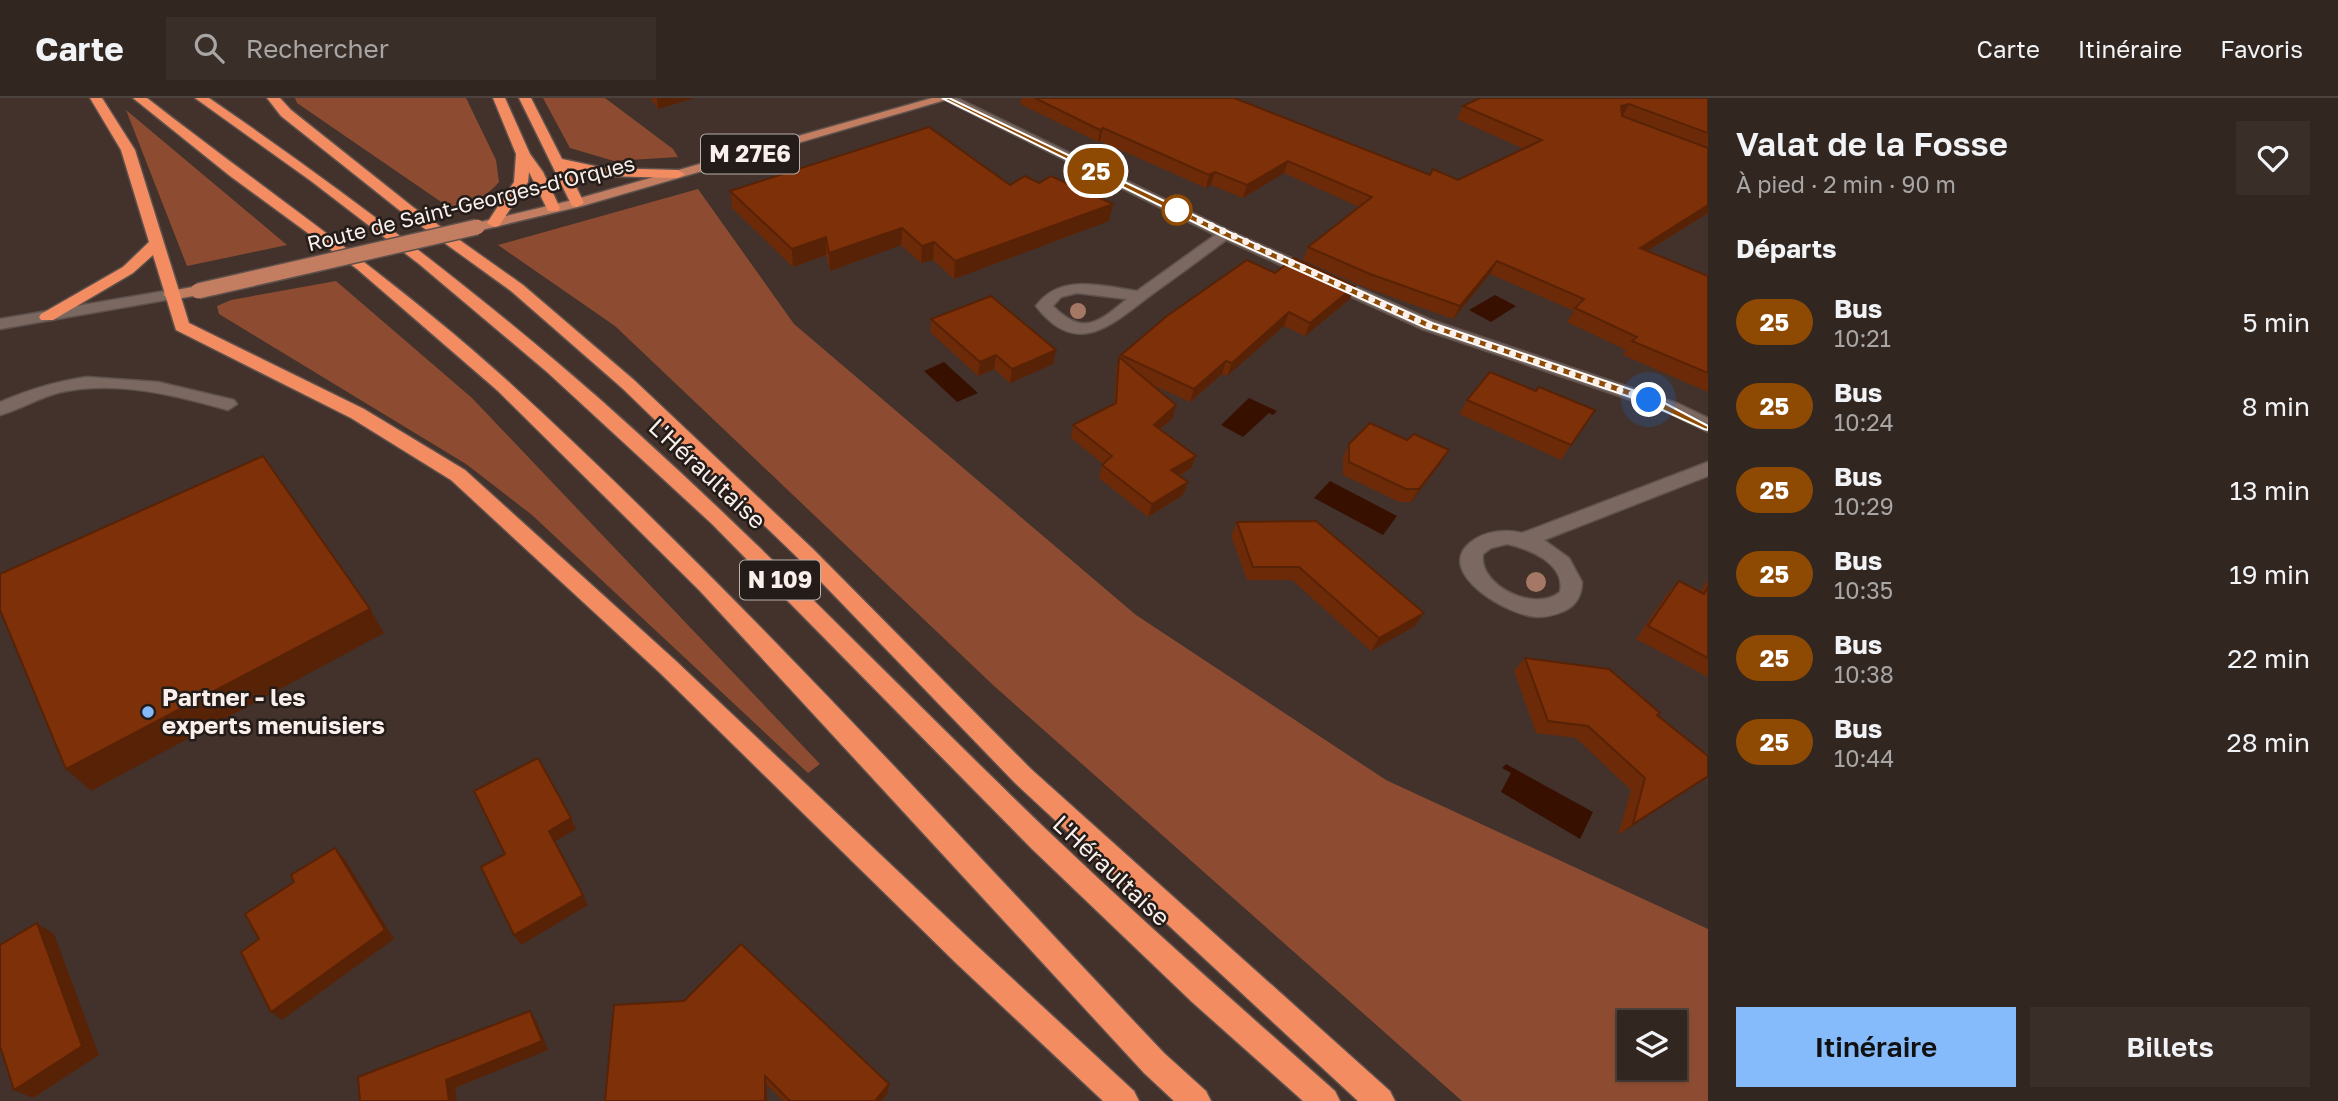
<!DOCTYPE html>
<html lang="fr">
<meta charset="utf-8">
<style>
body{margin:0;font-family:"Golos Text",sans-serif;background:#3a2e29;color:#f1f3f6;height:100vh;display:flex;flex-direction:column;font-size:26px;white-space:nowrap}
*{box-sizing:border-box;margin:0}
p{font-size:23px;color:#a8a5a5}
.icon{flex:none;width:38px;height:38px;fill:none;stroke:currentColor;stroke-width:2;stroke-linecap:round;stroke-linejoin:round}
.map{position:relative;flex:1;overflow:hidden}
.side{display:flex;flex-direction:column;background:#322620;width:630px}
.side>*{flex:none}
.badge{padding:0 14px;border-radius:23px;font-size:24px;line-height:46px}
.controls{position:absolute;left:1617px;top:912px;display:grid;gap:14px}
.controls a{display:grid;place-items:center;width:70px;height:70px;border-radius:0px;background:#322620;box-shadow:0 2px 5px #0004,0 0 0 2px #4d433e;font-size:35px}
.you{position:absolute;width:35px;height:35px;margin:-18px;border:5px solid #fff;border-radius:50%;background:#1a73e8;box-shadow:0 0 0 10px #1a73e833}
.map>.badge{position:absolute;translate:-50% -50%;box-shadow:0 0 0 4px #fff}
h2{padding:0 28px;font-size:26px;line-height:63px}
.round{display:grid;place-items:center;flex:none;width:74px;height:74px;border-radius:0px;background:#3a2e29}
.headline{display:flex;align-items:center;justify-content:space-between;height:119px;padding:0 28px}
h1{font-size:33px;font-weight:600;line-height:52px}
.action{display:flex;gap:14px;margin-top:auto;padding:14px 28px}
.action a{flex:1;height:80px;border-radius:0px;background:#85bbfb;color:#111;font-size:28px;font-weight:600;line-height:80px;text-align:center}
.action a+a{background:#3a2e29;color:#f1f3f6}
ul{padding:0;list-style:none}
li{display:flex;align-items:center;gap:21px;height:84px;padding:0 28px}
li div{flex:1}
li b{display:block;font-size:26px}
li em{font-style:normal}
li .badge{min-width:77px;font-weight:700;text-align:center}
header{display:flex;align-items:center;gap:42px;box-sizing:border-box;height:98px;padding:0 35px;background:#322620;border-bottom:2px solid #4d433e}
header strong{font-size:33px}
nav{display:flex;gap:38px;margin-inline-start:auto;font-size:24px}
.search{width:490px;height:63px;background:#3a2e29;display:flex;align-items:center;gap:18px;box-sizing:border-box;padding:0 24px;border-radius:0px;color:#a8a5a5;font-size:26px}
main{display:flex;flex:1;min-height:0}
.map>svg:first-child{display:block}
</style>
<header>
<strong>Carte</strong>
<div class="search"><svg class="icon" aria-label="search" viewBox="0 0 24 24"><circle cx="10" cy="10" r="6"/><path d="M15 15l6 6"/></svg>Rechercher</div>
<nav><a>Carte</a><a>Itinéraire</a><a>Favoris</a></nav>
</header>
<main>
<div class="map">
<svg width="1708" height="1003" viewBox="0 0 1708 1003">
<rect width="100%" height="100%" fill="#42322b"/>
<g fill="#8d4c31" fill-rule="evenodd">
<path d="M295,0H466L496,62L499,84C484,101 469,108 447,108L297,5Z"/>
<path d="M543,0H605L673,51L678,59L614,63L570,50Z"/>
<path d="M126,12L287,147L187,168Z"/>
<path d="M698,91L794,226L1136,517L1386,682L1708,831V1003H1462L993,587L615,228L498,147ZM1629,924H1675V970H1629Z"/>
<path d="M336,183L472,300L820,666L808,675L532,417L466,366L219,216L217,208L231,202Z"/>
</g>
<g fill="#381000">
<path d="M1495,197L1516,208L1491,224L1469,212Z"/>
<path d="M944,264L978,295L957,304L924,273Z"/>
<path d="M1249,300L1277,313L1273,317L1269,315L1243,339L1221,327Z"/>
<path d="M1330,383L1397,418L1383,437L1314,400Z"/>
<path d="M1506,666L1593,714L1580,741L1501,694L1511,675L1502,670Z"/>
</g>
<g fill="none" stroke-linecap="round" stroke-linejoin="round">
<defs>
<g id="minor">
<path d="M941,0H957L1230,133L1434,223L1679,306L1708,320V334L1667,314L1422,231L1226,142C1201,161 1176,179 1151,197C1111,227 1077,261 1036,208C1060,175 1101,188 1137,193L1215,137ZM1077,195L1127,201C1098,225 1083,238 1053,208L1061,199Z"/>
<path d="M171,192L177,194L179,197L177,200L0,231V221Z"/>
<path d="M87,279L158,284L234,302L237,306L228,312C174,297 117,282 61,294C40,299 21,311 0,317V304C29,292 56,283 87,279Z"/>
<path d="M1708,364V378L1544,442L1569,460L1582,484C1582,497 1576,508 1564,513C1555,517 1547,519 1538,519C1510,519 1432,474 1471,444C1485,433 1505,431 1522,435ZM1507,446C1530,451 1566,466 1560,494C1536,515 1478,488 1483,456L1491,450Z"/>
</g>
<g id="major">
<path d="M932,0H952L582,108L477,133L470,129L472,126L573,102Z"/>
<path d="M198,188L206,193L204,196L171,202L163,197L165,194Z"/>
</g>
<g id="highway">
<path d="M90,0H102L135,52L189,225L364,311L465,372L676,563L977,848L1134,993L1139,1003H1103L957,866L660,575L451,382L351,320L176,232L153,157L133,175L53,222H41L39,219L41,216L123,169L149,144L121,52Z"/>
<path d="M133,0H147C269,95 397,182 511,286C741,497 950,729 1164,955L1206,993L1211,1003H1174L1144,975L699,492L498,293L357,171L230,78Z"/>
<path d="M195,0H209C330,83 446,170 558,265C731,412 886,578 1049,734C1142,823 1239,908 1335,993L1340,1003H1303L1192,904L1032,751L712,426L547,274L419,166L311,83Z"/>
<path d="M267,0H280L291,12L413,109L523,187L634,282L813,451L1031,671L1390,993L1395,1003H1358L1015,685L799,461L622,290L511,193L403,115L281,18Z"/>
<path d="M493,0H505L530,56L543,74L560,110L558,113H548L529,74L528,84L499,128L494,129L487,125L514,84L516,56Z"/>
<path d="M519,0H531L562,61L604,70L678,72L685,76L678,80L604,78L567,70L584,105L577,109L572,108Z"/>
</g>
</defs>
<use href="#minor" stroke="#5f514c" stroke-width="3"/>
<use href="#major" stroke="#5f514c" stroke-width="3"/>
<use href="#highway" stroke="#5f514c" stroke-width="3"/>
<use href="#minor" fill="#7a6861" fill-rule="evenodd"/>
<use href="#major" fill="#c37e61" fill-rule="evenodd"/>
<use href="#highway" fill="#f38c61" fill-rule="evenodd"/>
<defs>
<path id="major-bridge" d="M198,193L477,129"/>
</defs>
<use href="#major-bridge" stroke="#5f514c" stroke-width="18" stroke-linecap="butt"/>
<use href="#major-bridge" stroke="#c37e61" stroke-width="15"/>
</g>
<g fill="#a57866">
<circle cx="1078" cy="213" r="8"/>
<circle cx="1536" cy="484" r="10"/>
</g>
<g fill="#6c2a08">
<path d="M650,0H694L658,11Z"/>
<path d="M1021,0H1234L1430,77L1458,82L1524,51L1457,21L1463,8L1708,0V115L1647,153L1708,178V294L1623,257L1626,252L1567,224L1574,213L1490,176L1453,221L1364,189L1303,162L1308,149L1359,109L1284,75L1243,100L1211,87L1206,90L1100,43L1098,44L1020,6Z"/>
<path d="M1010,87L1109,123L954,181L933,162L921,165L901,147L830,173L826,157L793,169L732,110L730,93Z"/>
<path d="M1275,175L1355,188L1350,201L1305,238L1284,228L1227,278L1222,276L1190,304L1151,286L1176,307L1173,320L1160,331L1196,358L1191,370L1179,378L1188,384L1183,397L1148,419L1099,380L1102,367L1103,366L1071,340L1073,327L1114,306L1116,271L1119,259L1120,260L1121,257Z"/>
<path d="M931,221L1056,252L1053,266L1010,285L994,271L978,278L930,234Z"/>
<path d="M1467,302L1571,347L1561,362L1459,316Z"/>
<path d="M1407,342L1449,352L1441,365L1411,404H1399L1343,377V360L1349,346Z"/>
<path d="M1237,424L1415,528L1371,553L1292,482H1247L1231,438Z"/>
<path d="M1708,482V579L1636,541L1667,496L1679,483L1700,494Z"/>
<path d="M1525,560L1657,617L1708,658V679L1618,737L1631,692L1576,640L1536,635L1514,573Z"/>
<path d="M614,907L888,995L881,1003H783L767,987V1003H605Z"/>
</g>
<g fill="#582206">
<path d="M657,0H694L658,11Z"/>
<path d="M1629,6L1622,19L1621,8Z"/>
<path d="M1103,30L1100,43L1098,44L1100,32Z"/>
<path d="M1288,63L1284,75L1243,100L1247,87Z"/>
<path d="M1215,74L1211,87L1206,90L1209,77Z"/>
<path d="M1113,106L1109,123L954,181L955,163Z"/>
<path d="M1708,107V115L1631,163L1640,150Z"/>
<path d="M902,130L901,147L830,173L829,155Z"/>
<path d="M826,139V157L793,169L792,151Z"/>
<path d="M934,144L933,162L921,165L922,148Z"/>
<path d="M1497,163L1490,176L1453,221L1460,208Z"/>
<path d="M1355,188L1350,201L1305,238L1310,225Z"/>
<path d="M1289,214L1284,228L1227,278L1232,265Z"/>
<path d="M1056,252L1053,266L1010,285L1012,271Z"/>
<path d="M996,257L994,271L978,278L980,264Z"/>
<path d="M1226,263L1222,276L1190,304L1194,291Z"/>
<path d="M1176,307L1173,320L1150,339L1154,327Z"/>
<path d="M1449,352L1441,365L1411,404L1419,391Z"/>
<path d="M1196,358L1191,370L1167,384L1171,372Z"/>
<path d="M1188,384L1183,397L1148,419L1152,406Z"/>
<path d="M370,511L384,535L91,693L66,671Z"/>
<path d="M1424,515L1415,528L1371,553L1379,540Z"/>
<path d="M1708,678V679L1618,737L1633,726Z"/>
<path d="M571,720L576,731L554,744L549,733Z"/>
<path d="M335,750L344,760L394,841L282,922L271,914Z"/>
<path d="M583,797L588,807L521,847L514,837Z"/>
<path d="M37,825L54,836L99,957L33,1000L14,992Z"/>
<path d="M530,913L536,922L548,952L455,990L457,1003H449L446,982Z"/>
<path d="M765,978L767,987V1003H765Z"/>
<path d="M889,986L888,995L881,1003H875Z"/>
</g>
<g fill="#7e3109" stroke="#582206" stroke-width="2">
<path d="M1035,0H1234L1430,77L1433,71L1458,82L1542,42L1463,8L1480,0H1708V35L1629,6L1621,8L1622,18L1708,50V107L1640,150L1708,178V275L1632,243L1637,239L1575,210L1584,201L1497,163L1460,208L1370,176L1308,149L1372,99L1288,63L1247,87L1215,74L1209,77L1103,30L1100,32Z"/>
<path d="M929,29L1010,87L1025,78L1039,85L1051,78L1113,106L955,163L934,144L922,148L902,130L829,155L826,139L792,151L730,93Z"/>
<path d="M1294,160L1355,188L1310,225L1289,214L1232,265L1226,263L1194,291L1121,257L1167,218L1247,162L1275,175Z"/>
<path d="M991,198L1056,252L1012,271L996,257L980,264L931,221Z"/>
<path d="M1119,259L1176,307L1154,327L1196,358L1171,372L1188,384L1152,406L1102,367L1112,358L1073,327L1116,305Z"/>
<path d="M1490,274L1536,293L1539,289L1595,312L1571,347L1467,302Z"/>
<path d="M1370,325L1407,342L1414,336L1449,352L1419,391H1406L1349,364V346Z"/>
<path d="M263,358L370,511L66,671L0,512V476Z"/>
<path d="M1316,423L1424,515L1379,540L1299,469H1253L1237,424Z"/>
<path d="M1679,483L1704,496L1708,489V560L1648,528Z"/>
<path d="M1525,560L1609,571L1660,615L1657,617L1708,658V678L1633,726L1645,680L1588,628L1548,623Z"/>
<path d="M538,660L571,720L549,733L583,797L514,837L481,769L505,756L474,693Z"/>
<path d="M335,750L385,832L271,914L241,854L259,841L245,816L294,784L291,777Z"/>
<path d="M37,825L82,948L14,992L0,948V847Z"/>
<path d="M741,846L889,986L875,1003H790L765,978V1003H605L614,907L684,903Z"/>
<path d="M530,913L542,943L446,982L449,1003H360L358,979Z"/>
</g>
<path fill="#8e4a02" stroke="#fff" stroke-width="2" d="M942,0H949L1229,134L1432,225L1653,299L1708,328V332L1704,331L1645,304L1424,229L1222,138Z"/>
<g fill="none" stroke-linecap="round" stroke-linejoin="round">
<path stroke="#faefeb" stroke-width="7" stroke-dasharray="0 12.6" d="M1177,112L1428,227L1649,302"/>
</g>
<circle fill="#fff" stroke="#8e4a02" stroke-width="3.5" cx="1177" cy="112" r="14"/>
<circle fill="#85bbfb" stroke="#231c19" stroke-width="2.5" cx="148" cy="614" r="7"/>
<g text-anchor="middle" stroke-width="5" stroke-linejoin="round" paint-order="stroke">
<g font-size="21" fill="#faefeb" stroke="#231c19">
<text transform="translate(471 106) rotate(-14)" y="7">Route de Saint-Georges-d'Orques</text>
</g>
<g fill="#231c19" stroke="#bab0ac" stroke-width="2">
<rect x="701" y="36.5" width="98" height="39" rx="5"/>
<rect x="740" y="462.5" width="80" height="39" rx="5"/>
</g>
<g font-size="23" font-weight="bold" fill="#faefeb">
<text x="750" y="64">M 27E6</text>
<text x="780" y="490">N 109</text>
</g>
<g font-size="24" fill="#faefeb" stroke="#231c19">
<text transform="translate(707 376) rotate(43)" y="8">L'Héraultaise</text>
<text transform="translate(1111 773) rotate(43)" y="8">L'Héraultaise</text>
</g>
<g font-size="24" font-weight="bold" fill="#faefeb" stroke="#231c19" text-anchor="start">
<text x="162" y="608">Partner - les<tspan x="162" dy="28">experts menuisiers</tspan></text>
</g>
</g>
</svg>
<div class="controls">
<a><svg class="icon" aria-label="layers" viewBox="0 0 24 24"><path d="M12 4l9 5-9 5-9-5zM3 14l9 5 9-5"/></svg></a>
</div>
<div class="you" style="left:1649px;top:302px"></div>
<b class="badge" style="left:1096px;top:73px;background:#8e4a02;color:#fff">25</b>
</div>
<section class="side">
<div class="headline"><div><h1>Valat de la Fosse</h1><p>À pied · 2 min · 90 m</p></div><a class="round"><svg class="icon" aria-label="heart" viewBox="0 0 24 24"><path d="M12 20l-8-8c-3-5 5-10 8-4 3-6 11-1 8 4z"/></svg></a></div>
<h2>Départs</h2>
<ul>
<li><span class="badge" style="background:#8e4a02;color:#fff">25</span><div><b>Bus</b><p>10:21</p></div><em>5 min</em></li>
<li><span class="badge" style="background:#8e4a02;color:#fff">25</span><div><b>Bus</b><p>10:24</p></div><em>8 min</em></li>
<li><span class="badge" style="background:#8e4a02;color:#fff">25</span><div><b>Bus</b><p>10:29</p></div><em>13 min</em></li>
<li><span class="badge" style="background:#8e4a02;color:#fff">25</span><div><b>Bus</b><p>10:35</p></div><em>19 min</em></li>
<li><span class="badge" style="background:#8e4a02;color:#fff">25</span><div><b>Bus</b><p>10:38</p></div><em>22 min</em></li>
<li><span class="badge" style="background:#8e4a02;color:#fff">25</span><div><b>Bus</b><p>10:44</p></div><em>28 min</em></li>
</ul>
<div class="action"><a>Itinéraire</a><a>Billets</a></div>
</section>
</main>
